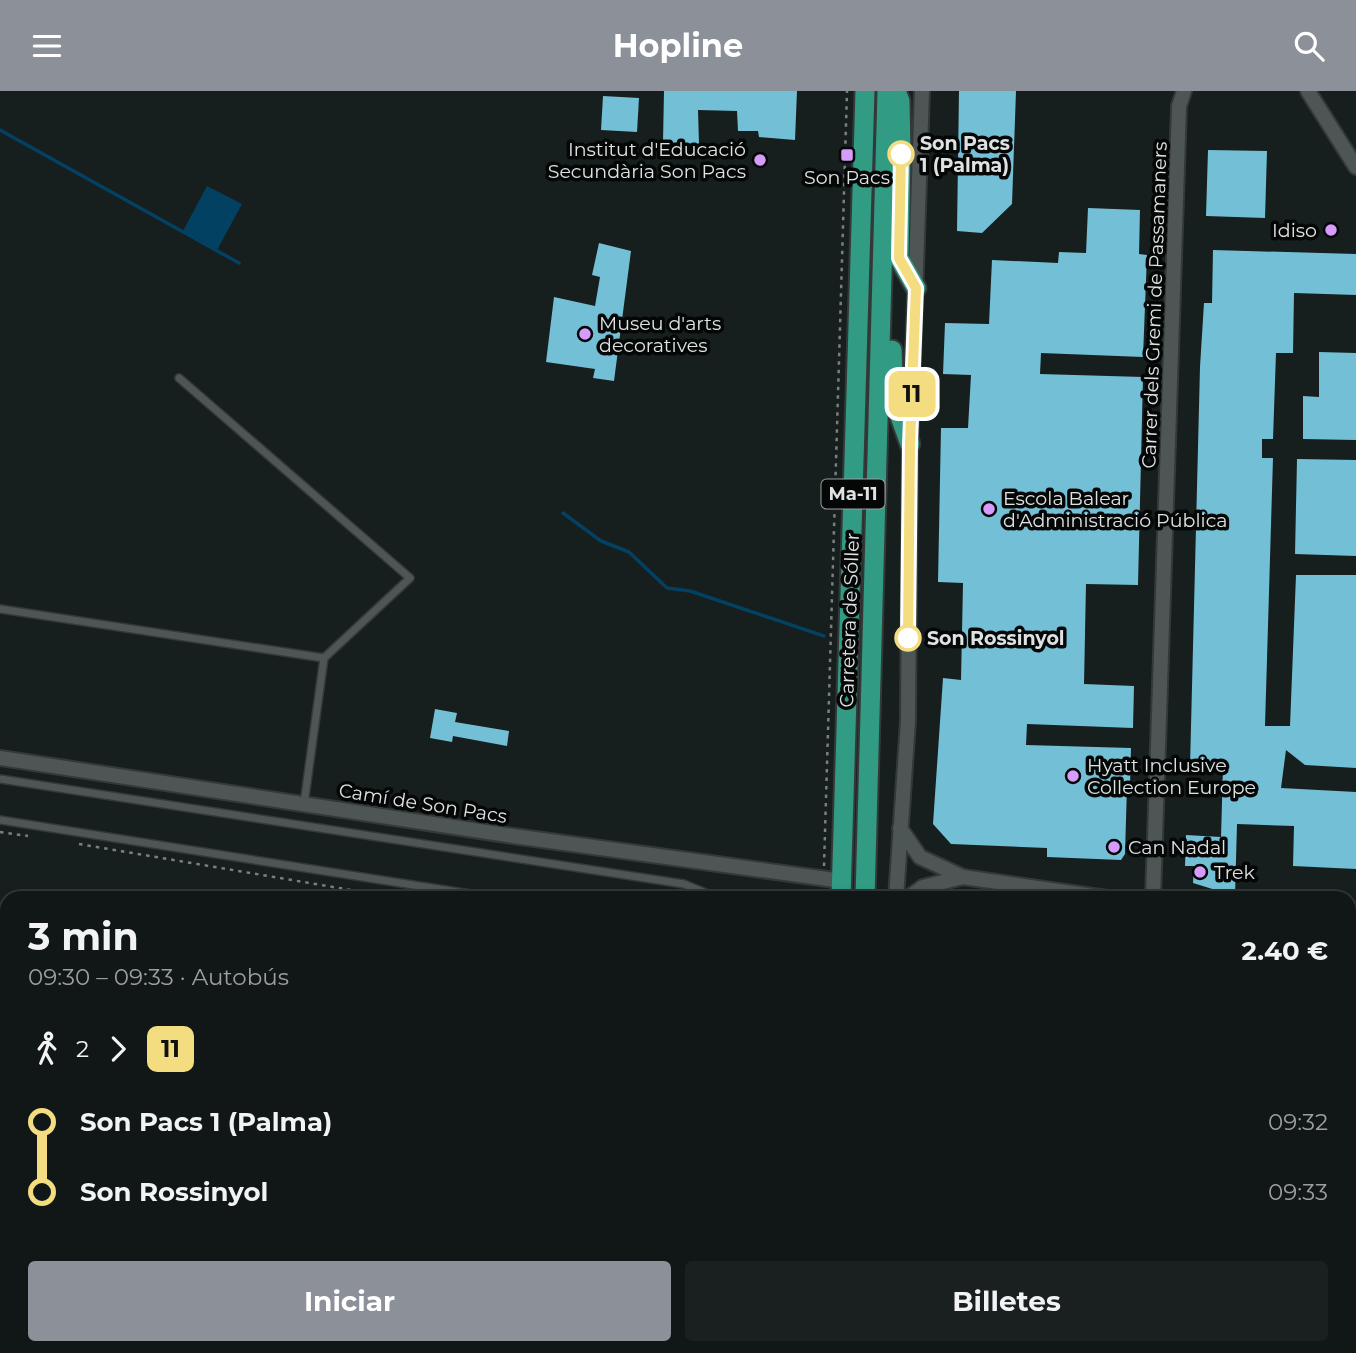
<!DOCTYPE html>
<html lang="es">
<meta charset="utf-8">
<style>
body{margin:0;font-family:Montserrat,sans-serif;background:#1a1f1f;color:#f1f3f6;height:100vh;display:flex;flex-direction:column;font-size:26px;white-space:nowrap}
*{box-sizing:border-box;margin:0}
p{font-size:23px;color:#9c9fa1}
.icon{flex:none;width:38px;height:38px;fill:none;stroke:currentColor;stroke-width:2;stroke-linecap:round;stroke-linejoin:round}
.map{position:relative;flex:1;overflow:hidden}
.details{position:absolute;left:0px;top:800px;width:1356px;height:464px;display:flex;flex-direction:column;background:#111616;border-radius:21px 21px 0 0;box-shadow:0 4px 10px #0003,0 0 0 2px #303535}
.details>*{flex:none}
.badge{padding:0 14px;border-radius:10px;font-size:24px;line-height:46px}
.map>.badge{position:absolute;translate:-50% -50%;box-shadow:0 0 0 4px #fff}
.legs{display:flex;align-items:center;gap:10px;height:77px;padding:0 28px;font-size:23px}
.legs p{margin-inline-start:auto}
.head{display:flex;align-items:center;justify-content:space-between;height:119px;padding:0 28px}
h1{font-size:38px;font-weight:700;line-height:52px}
.button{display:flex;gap:14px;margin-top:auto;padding:14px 28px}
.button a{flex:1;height:80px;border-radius:7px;background:#8c9099;color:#fff;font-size:28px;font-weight:700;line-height:80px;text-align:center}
.button a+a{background:#1a1f1f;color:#f1f3f6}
ul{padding:0 28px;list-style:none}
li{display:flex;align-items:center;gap:24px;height:70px;font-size:26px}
li i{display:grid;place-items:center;width:10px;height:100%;margin:0 9px;background:currentColor}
li i::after{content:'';width:18px;height:18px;margin:-9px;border:5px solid;border-radius:50%;background:#111616}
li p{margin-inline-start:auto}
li:first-child i{background:linear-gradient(#0000 50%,currentColor 0)}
li:last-child i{background:linear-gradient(currentColor 50%,#0000 0)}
header{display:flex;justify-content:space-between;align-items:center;height:91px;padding:0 28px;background:#8c9099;color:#fff;font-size:32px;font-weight:700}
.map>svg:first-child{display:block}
</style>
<header><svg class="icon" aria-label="menu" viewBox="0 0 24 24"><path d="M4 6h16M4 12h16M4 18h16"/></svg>Hopline<svg class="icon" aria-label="search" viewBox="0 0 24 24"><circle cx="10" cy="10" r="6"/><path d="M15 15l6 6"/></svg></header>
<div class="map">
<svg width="1356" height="1262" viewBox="0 0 1356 1262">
<rect width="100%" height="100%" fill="#171e1e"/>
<g fill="#2d4a32">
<path d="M1356,1167V1262H1251V1257L1349,1256V1168Z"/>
<path d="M900,1256H1245V1262H899Z"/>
<path d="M460,1257V1256L554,1257L553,1262H459Z"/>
</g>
<path fill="#034163" d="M207,95L242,113L217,159L183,140Z"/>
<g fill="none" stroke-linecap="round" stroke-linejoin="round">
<g stroke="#034163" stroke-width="3.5">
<path d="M0,39L239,172"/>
<path d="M563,422L601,450L629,461L667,497L690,500L824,545"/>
</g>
</g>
<g fill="#73bfd5">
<path d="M664,0H797L795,49L759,46L758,40H738L737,20L698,19L699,53L663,51Z"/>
<path d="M959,0H1016L1012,113L982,142L957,140Z"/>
<path d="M603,5L639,7L637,41L601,39Z"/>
<path d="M1208,59L1267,60L1265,127L1206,125Z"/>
<path d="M1088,117L1140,119L1139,163L1147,164L1143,266L1041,262L1040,283L1143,286L1138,494L1086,493L1084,593L1134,595L1133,637L1027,633L1026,654L1131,657L1130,695H1127L1125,763L1121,769L1047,766V757L951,753L933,733L943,587L961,589L963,492L938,491L941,337H968L971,284L943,283L945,232L989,233L992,169L1058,172L1059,161L1086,162Z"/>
<path d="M599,152L631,160L614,290L593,287L595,278L546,271L554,206L595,215L600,186L592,184Z"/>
<path d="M1213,159L1356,163V204L1294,202L1293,262H1276L1273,348H1262V367H1273L1265,635H1290L1296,484H1356V677L1305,674L1286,659L1281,697L1356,701V778L1293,775L1294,735L1237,733L1235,805L1193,792L1194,775H1185L1186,744L1221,746L1223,676H1190L1200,276L1204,212H1212Z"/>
<path d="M1319,261L1356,262V349L1303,348V305L1319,306Z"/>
<path d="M1297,368L1356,369V465L1295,463Z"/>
<path d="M435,618L457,622L455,631L509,640L507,655L453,645L452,651L430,647Z"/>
</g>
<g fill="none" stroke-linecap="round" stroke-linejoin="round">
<defs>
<g id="service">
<path d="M179,287L410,487L324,567L304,713"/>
<path d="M0,518L324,567"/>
<path d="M0,688L684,793L718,807"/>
<path d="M0,729L496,807"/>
<path d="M1349,1093H1356"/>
<path d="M781,1256V1262"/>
<path d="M637,1262L638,1256"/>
</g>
<g id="minor">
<path d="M1308,0L1356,76"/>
<path d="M0,667L513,745L842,790"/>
<path d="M900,737L920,766L963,786L923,796L908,807"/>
<path d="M963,786L1107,807"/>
<path d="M896,807L908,630L910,353L922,0"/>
<path d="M1153,807L1179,15L1184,0"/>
<path d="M1349,877L1356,880"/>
</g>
<g id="primary">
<path d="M896,0L900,10L901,63L899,167L916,197"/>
<path d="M892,259L894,309L910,353"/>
<path d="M841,807L865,0"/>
<path d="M865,807L887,0"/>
<path d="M829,1262V1256"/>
<path d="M852,1262V1256"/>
</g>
</defs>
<use href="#service" stroke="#343838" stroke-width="10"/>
<use href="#minor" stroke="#343838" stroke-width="18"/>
<use href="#primary" stroke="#343838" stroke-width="23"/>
<g stroke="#7a7f7f" stroke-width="2.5" stroke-dasharray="3.5 5" stroke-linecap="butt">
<path d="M0,741L28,745"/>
<path d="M79,753L398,807"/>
<path d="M824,775L847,0"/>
<path d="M808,1262V1256"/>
</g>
<use href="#service" stroke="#4e5555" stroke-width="7"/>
<use href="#minor" stroke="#4e5555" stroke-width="14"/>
<use href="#primary" stroke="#329b84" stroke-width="19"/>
</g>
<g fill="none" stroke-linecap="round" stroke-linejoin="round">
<defs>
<path id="line-1" d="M901,63L899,167L916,197L910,353L908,547"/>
</defs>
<use href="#line-1" stroke="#fff" stroke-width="16"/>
<use href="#line-1" stroke="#f3dd80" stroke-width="10"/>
</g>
<g fill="#fff" stroke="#f3dd80" stroke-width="3.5">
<circle cx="901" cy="63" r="12"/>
<circle cx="908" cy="547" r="12"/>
</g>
<g fill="#d59cfb" stroke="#050707" stroke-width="2.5">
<rect x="840" y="57" width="14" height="14" rx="3.5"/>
<circle cx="760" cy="69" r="7"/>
<circle cx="1331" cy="139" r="7"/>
<circle cx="585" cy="243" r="7"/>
<circle cx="989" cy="418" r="7"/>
<circle cx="1073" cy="685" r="7"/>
<circle cx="1114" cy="756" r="7"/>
<circle cx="1200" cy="781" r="7"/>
</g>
<g text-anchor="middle" stroke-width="7" stroke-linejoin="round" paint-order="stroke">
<rect fill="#050707" stroke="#9da0a0" stroke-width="2" x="821.5" y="388.5" width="63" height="29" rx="5"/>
<g font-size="18" font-weight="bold" fill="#dee2e2">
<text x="853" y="409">Ma-11</text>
</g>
<g font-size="19" font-weight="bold" fill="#dee2e2" stroke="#050707" text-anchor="start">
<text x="920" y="59">Son Pacs<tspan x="920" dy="22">1 (Palma)</tspan></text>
<text x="927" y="554">Son Rossinyol</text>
</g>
<g font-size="19" fill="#dee2e2" stroke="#050707" text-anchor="start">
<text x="746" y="65" text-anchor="end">Institut d'Educació<tspan x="746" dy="22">Secundària Son Pacs</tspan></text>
<text x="847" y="93" text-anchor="middle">Son Pacs</text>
<text x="1317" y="146" text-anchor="end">Idiso</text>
<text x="599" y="239">Museu d'arts<tspan x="599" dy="22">decoratives</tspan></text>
<text x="1003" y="414">Escola Balear<tspan x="1003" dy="22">d'Administració Pública</tspan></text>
<text x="1087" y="681">Hyatt Inclusive<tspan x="1087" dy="22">Collection Europe</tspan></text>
<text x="1128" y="763">Can Nadal</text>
<text x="1214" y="788">Trek</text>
</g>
<g font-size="19" fill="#dee2e2" stroke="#050707">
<text transform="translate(1154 214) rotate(-88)" y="7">Carrer dels Gremi de Passamaners</text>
<text transform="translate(849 529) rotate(-88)" y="7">Carretera de Sóller</text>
<text transform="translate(423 712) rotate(9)" y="7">Camí de Son Pacs</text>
</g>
</g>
</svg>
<b class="badge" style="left:912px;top:303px;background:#f3dd80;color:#111">11</b>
<section class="details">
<div class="head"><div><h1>3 min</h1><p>09:30 – 09:33 · Autobús</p></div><b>2.40 €</b></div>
<div class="legs"><svg class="icon" aria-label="walk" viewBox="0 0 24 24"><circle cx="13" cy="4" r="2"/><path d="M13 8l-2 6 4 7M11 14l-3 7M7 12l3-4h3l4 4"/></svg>2<svg class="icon" aria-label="forward" viewBox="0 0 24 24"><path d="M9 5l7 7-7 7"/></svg><b class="badge" style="background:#f3dd80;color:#111">11</b></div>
<ul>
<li><i style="color:#f3dd80"></i><b>Son Pacs 1 (Palma)</b><p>09:32</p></li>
<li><i style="color:#f3dd80"></i><b>Son Rossinyol</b><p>09:33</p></li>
</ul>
<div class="button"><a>Iniciar</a><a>Billetes</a></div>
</section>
</div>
